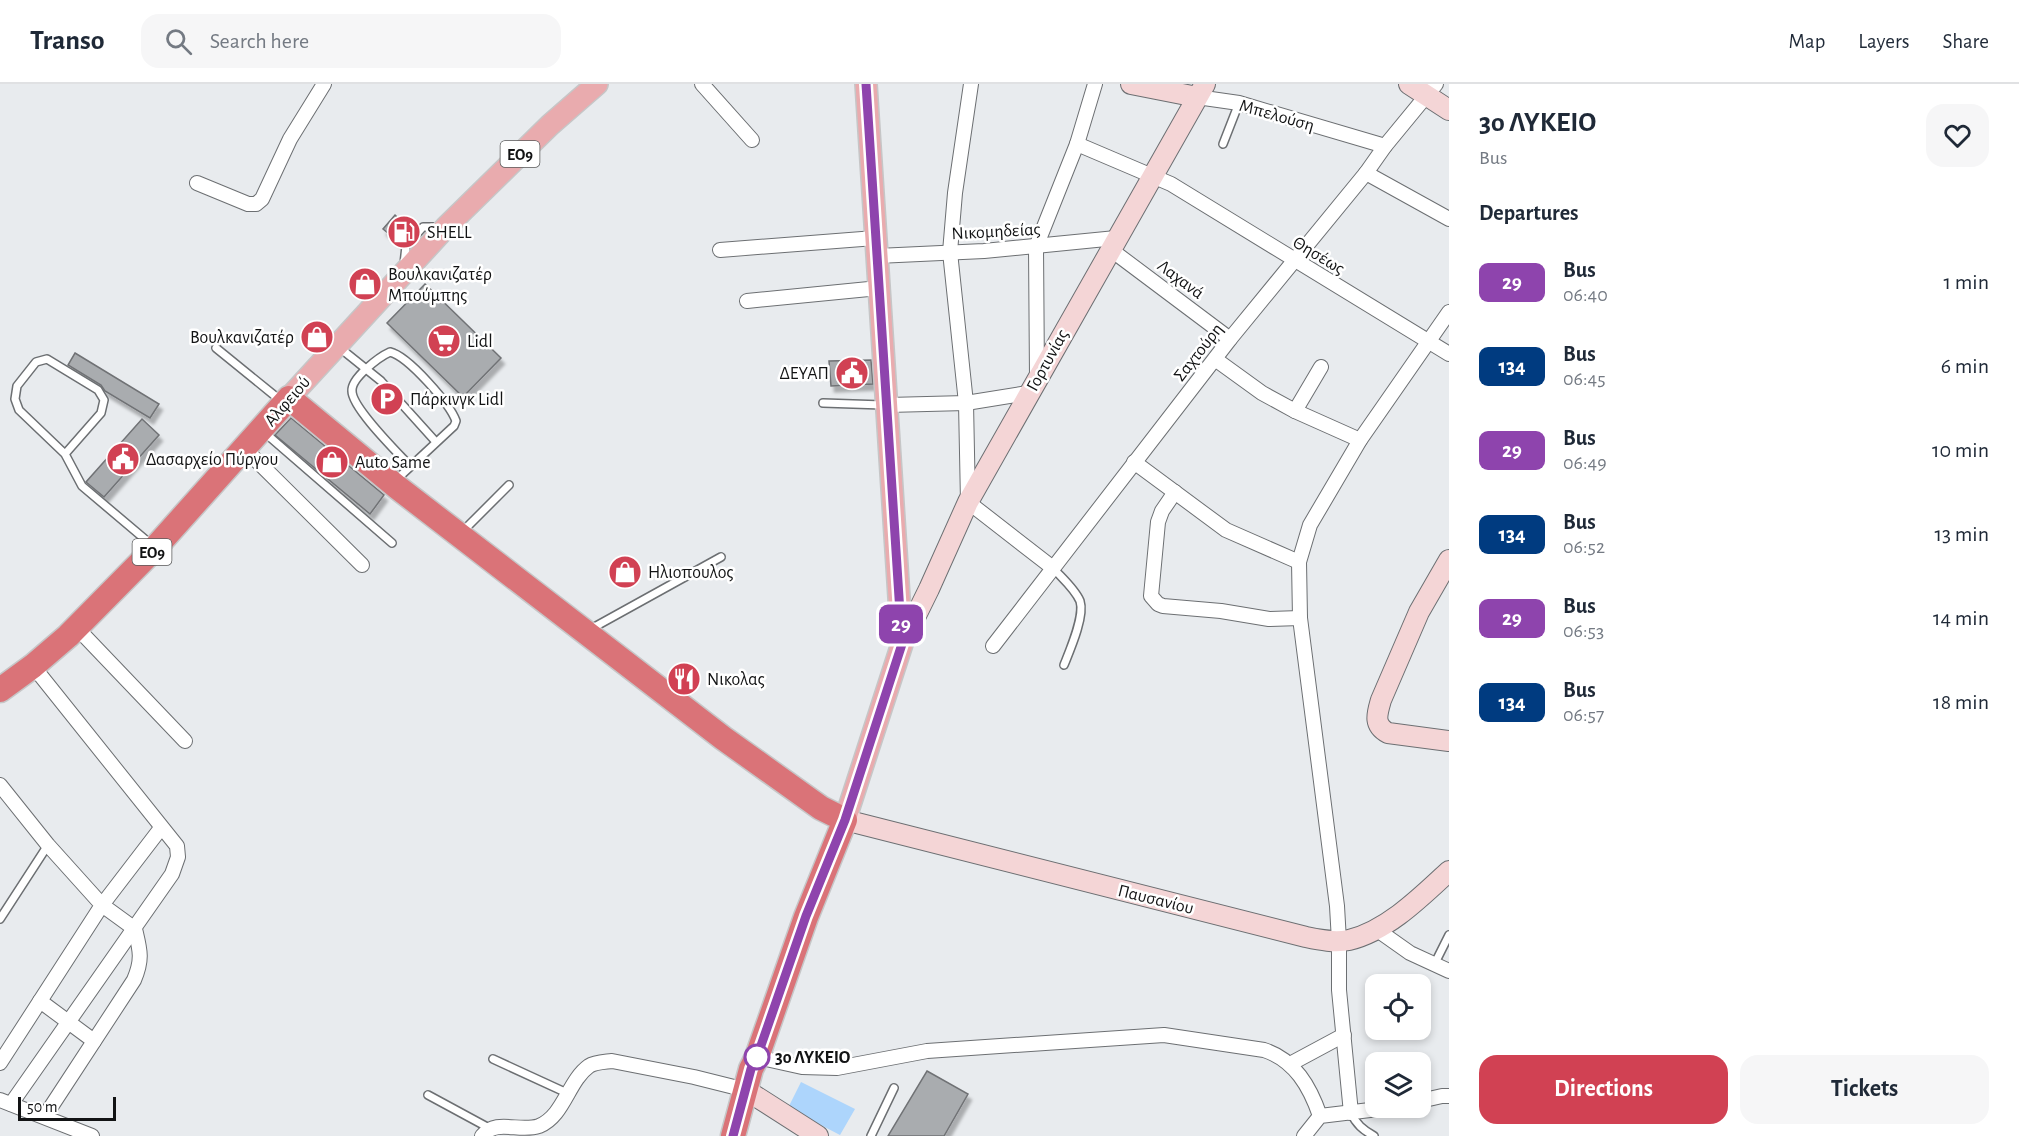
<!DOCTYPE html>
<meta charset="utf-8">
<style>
body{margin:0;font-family:"Alegreya Sans",sans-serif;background:#f6f6f7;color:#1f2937;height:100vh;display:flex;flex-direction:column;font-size:22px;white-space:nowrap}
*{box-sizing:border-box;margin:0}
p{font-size:20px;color:#747a83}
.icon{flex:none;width:33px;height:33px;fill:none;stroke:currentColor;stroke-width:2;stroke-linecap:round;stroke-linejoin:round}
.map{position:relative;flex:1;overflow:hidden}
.details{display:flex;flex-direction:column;background:#fff;width:570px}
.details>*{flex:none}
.badge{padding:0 12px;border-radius:9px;font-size:21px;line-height:39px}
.controls{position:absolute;left:1365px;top:890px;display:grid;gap:12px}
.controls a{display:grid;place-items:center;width:66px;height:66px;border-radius:12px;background:#fff;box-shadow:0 3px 9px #0003;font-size:30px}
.scale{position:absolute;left:18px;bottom:15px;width:98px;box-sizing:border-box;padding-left:6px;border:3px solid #121314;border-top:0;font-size:16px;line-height:21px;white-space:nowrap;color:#121314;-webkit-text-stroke:4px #fff;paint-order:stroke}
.map>.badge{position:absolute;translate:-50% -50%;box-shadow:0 0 0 3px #fff}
h2{padding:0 30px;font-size:22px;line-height:54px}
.round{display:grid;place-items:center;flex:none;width:63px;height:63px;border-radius:18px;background:#f6f6f7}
.head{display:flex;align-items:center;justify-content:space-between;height:102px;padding:0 30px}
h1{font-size:28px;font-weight:700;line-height:45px}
.primary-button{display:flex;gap:12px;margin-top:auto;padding:12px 30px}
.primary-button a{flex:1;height:69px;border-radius:18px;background:#d14153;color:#fff;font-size:24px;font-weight:700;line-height:69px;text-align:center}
.primary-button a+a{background:#f6f6f7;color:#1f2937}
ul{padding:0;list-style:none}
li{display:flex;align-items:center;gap:18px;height:84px;padding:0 30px}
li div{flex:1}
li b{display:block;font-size:22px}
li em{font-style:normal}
li .badge{min-width:66px;font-weight:700;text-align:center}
header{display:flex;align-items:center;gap:36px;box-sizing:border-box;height:84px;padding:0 30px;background:#fff;border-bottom:2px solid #e0e1e3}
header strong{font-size:28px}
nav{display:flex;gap:33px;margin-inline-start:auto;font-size:21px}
.search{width:420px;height:54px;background:#f6f6f7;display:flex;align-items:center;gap:15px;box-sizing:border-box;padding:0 21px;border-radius:18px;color:#747a83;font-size:22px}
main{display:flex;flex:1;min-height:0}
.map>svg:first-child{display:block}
</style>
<header>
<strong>Transo</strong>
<div class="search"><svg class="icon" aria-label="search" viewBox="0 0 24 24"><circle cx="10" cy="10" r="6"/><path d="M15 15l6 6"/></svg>Search here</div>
<nav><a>Map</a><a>Layers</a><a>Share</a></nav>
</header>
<main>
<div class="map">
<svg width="1449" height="1052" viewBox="0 0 1449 1052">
<defs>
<filter id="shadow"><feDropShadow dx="3.5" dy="6" stdDeviation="1.5" flood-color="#0004"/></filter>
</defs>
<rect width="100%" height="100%" fill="#e8ebee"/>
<path fill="#add5fc" d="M801,998L855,1025L840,1051L788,1024Z"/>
<g fill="#a9acaf" stroke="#707275" stroke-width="1.5" filter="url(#shadow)">
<path d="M395,131L412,147L401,160L383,145Z"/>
<path d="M425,200L501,274L463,313L387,239Z"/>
<path d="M75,269L159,320L150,334L105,307L101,301L68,281Z"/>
<path d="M871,276L873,300L831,302L829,277Z"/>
<path d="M291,334L384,411L370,430L275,351Z"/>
<path d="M142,335L159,351L104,413L86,398Z"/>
<path d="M927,987L968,1010L944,1052H888Z"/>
</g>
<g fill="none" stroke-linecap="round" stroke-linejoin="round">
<defs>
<g id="lane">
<path d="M1223,60L1239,19"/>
<path d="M404,180L406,162L423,143H440"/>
<path d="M216,264L280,316"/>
<path d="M340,264L381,297L436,358"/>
<path d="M823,319L883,321"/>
<path d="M264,348L392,459"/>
<path d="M65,370L101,329L104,316L98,306L47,275L36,278L17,302L15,315L19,326L65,370L82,402L153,462"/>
<path d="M396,396L454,342L456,337C450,320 408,272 390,268C379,273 351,294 352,307C352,324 397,368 410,382"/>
<path d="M463,447L509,401"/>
<path d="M1053,484C1062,494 1075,505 1080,517C1085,532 1070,566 1064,581"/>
<path d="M589,546L721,473"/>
<path d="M0,835L48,761"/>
<path d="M1434,881L1449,851"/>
<path d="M493,975L567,1009"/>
<path d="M428,1011L489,1044"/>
<path d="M1351,1029C1356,1040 1363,1046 1374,1052"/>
<path d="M871,1052L894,1004"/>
</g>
<g id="street">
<path d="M702,0L752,56"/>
<path d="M971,0L955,109L950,168L966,319L968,418L1053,484"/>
<path d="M1197,13L1239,19L1385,62"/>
<path d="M1077,60L1171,100L1449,270"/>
<path d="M1366,89L1449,135"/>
<path d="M197,99L248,120H256L262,115L290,55L324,0"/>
<path d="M1110,165L1230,255"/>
<path d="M720,166L875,154"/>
<path d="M877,172L984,167L1116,154"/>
<path d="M747,217L879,204"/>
<path d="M1215,275L1262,309L1295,327L1321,283"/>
<path d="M1037,293L1036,163L1077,60L1095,0"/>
<path d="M888,321L966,319L1028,309"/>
<path d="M1295,327L1360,356"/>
<path d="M245,365L362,481"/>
<path d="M1134,378L1226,446L1299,478"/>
<path d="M1175,408L1162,427L1158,438L1151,512L1158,520L1163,522L1221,527L1269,535L1300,534"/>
<path d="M77,544L185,657"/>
<path d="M993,562L1230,255L1366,89L1385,62L1436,0"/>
<path d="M0,701L48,761L102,821L0,979"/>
<path d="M1376,845L1410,869L1449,887"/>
<path d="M40,917L94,957"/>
<path d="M757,973L802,983L837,984L927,967L1164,951L1264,966C1295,976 1310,1003 1320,1032"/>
<path d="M1290,980L1344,951"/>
<path d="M0,1016L92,1052"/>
<path d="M1420,1017L1442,1012H1449"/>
<path d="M11,1020L172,790L178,773L177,762L33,582"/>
<path d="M1351,1029L1339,906V857L1337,822L1300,534L1299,478L1310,441L1360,356L1449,228"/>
<path d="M45,1032L134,896C143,875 140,866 135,845L102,821L161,744"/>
<path d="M482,1052C497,1034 519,1049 539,1042C564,1032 568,997 589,982C595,978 604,978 612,977L694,993L746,1006"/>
<path d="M1304,1052L1320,1032L1395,1023"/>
</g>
<g id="secondary">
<path d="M1131,0L1197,13"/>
<path d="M1409,0L1449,26"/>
<path d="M1449,476L1419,528L1381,616C1377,630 1373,641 1388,649L1449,657"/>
<path d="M902,560L929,505L968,418L1205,0"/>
<path d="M845,736L1306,853C1320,856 1335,859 1349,856C1387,847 1421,813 1449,787"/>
<path d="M746,1006L818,1052"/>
</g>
<g id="primary">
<path d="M289,314L446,143L550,41L597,0"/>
<path d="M845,736L902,560L866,0"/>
</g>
<path id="highway" d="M0,606L33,582L68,552L155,464L289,314L397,403L723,654L821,724L845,736L806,833L757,973L751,985L733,1052"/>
</defs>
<use href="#lane" stroke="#6c6f72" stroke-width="10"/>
<use href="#street" stroke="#6c6f72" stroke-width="16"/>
<use href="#secondary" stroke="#6c6f72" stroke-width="22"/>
<use href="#primary" stroke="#c6c6c7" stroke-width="24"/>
<use href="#highway" stroke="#c6c6c7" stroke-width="27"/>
<use href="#lane" stroke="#fff" stroke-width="7"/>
<use href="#street" stroke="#fff" stroke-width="14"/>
<use href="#secondary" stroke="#f4d5d6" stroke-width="20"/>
<use href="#primary" stroke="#e9abae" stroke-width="21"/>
<use href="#highway" stroke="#da7378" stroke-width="24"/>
</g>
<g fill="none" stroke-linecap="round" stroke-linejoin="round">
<defs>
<path id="line" d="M733,1052L751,985L757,973L806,832L845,736L902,560L866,0"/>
</defs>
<use href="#line" stroke="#fff" stroke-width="14"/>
<use href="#line" stroke="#8e44ad" stroke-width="9"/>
</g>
<defs>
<symbol id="fuel-disc" viewBox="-11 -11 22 22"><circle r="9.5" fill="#d14153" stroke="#fff"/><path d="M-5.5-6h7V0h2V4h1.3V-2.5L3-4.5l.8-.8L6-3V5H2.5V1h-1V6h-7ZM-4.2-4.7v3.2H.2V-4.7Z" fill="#fff"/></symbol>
<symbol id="shop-disc" viewBox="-11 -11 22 22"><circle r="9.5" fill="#d14153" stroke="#fff"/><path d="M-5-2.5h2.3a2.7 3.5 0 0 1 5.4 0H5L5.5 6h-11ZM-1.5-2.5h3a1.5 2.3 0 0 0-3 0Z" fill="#fff"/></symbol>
<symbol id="supermarket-disc" viewBox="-11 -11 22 22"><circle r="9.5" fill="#d14153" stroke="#fff"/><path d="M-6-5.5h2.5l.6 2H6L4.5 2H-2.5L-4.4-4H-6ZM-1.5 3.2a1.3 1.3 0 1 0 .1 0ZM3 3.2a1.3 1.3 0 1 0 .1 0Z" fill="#fff"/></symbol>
<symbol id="civic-disc" viewBox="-11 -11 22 22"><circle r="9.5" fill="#d14153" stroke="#fff"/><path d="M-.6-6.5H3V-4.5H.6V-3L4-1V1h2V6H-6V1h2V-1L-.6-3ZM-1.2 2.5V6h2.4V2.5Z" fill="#fff"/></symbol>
<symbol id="parking-disc" viewBox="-11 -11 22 22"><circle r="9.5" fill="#d14153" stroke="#fff"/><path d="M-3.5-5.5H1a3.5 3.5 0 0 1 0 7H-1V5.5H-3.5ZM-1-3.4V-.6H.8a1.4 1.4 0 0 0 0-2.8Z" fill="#fff"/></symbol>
<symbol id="restaurant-disc" viewBox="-11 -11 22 22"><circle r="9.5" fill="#d14153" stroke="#fff"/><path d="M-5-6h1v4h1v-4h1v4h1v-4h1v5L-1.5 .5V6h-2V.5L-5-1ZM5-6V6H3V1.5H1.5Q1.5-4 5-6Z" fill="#fff"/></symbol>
</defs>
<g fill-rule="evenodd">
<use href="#fuel-disc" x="385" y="129" width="38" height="38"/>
<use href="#shop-disc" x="346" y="181" width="38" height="38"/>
<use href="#shop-disc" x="298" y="234" width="38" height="38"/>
<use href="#supermarket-disc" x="425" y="238" width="38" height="38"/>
<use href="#civic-disc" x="833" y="270" width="38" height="38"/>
<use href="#parking-disc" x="368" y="296" width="38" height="38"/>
<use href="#civic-disc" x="104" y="356" width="38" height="38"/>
<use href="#shop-disc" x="313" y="359" width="38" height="38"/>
<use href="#shop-disc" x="606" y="469" width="38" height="38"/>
<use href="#restaurant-disc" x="665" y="576" width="38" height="38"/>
</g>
<circle fill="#fff" stroke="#8e44ad" stroke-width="3" cx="757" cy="973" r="12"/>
<g text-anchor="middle" stroke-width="5" stroke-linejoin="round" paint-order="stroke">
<g fill="#fff" stroke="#595a5a" stroke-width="1.5">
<rect x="500.5" y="57" width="39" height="26" rx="4.5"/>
<rect x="132.5" y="455" width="39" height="26" rx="4.5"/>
</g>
<g font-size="16" font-weight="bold" fill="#121314">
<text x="520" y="76">ΕΟ9</text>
<text x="152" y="474">ΕΟ9</text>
</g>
<g font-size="18" fill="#121314" stroke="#fff">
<text transform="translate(1277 31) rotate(16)" y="6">Μπελούση</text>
<text transform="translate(996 147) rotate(-3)" y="6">Νικομηδείας</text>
<text transform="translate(1319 171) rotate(31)" y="6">Θησέως</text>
<text transform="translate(1181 195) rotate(37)" y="6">Λαχανά</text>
<text transform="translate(1198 268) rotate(-52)" y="6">Σαχτούρη</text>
<text transform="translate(1047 276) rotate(-61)" y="6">Γορτυνίας</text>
<text transform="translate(287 317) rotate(-49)" y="6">Αλφειού</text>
<text transform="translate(1156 815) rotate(14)" y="6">Παυσανίου</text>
</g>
<g font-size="18" fill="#121314" stroke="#fff" text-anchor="start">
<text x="427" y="154">SHELL</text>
<text x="388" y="196">Βουλκανιζατέρ<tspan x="388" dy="21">Μπούμπης</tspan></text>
<text x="294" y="259" text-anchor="end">Βουλκανιζατέρ</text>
<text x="467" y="263">Lidl</text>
<text x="829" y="295" text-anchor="end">ΔΕΥΑΠ</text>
<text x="410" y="321">Πάρκινγκ Lidl</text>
<text x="146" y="381">Δασαρχείο Πύργου</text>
<text x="355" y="384">Auto Same</text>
<text x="648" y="494">Ηλιοπουλος</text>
<text x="707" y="601">Νικολας</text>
</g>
<g font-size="18" font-weight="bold" fill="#121314" stroke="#fff" text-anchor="start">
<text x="775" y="979">3ο ΛΥΚΕΙΟ</text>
</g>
</g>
</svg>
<div class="controls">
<a><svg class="icon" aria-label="locate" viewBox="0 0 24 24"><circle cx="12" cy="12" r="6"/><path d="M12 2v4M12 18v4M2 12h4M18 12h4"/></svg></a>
<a><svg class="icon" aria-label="layers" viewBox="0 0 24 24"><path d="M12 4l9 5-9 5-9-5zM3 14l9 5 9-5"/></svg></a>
</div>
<div class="scale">50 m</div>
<b class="badge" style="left:901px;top:540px;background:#8e44ad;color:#fff">29</b>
</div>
<section class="details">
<div class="head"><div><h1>3ο ΛΥΚΕΙΟ</h1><p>Bus</p></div><a class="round"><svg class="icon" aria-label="heart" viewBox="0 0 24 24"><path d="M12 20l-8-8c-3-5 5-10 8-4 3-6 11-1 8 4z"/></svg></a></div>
<h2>Departures</h2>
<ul>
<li><span class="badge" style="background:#8e44ad;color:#fff">29</span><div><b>Bus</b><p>06:40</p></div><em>1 min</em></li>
<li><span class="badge" style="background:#003b80;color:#fff">134</span><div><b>Bus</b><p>06:45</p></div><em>6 min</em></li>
<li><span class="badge" style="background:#8e44ad;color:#fff">29</span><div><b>Bus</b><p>06:49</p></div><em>10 min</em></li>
<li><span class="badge" style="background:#003b80;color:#fff">134</span><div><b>Bus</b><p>06:52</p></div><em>13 min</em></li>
<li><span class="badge" style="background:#8e44ad;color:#fff">29</span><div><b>Bus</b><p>06:53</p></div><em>14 min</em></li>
<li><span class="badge" style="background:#003b80;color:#fff">134</span><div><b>Bus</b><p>06:57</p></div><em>18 min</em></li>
</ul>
<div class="primary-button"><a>Directions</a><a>Tickets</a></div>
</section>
</main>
